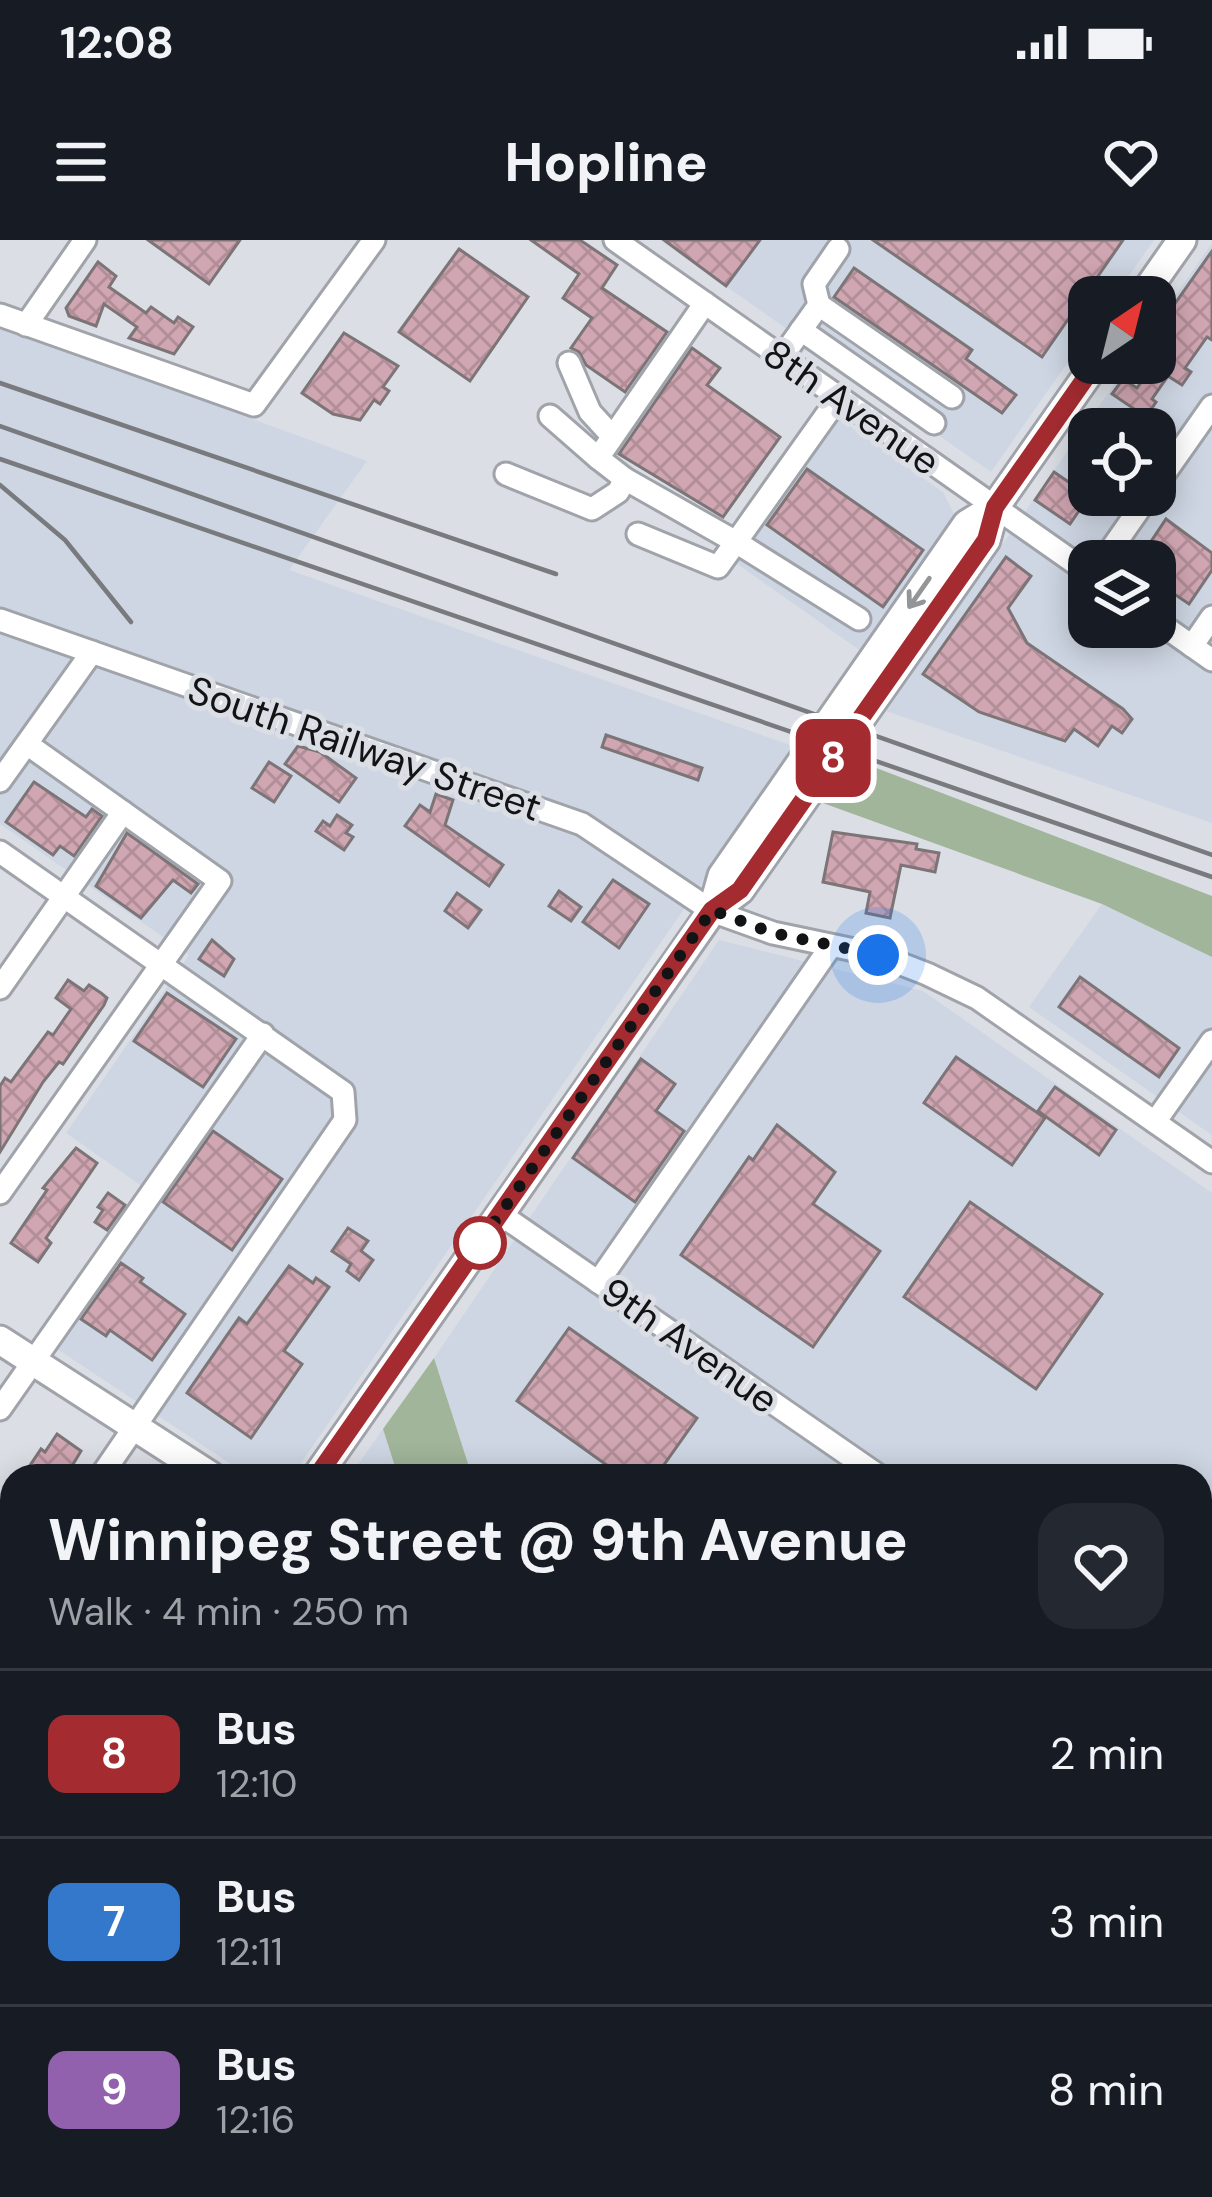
<!DOCTYPE html>
<meta charset="utf-8">
<style>
body{margin:0;font-family:"DM Sans",sans-serif;background:#242831;color:#f1f3f6;height:100vh;display:flex;flex-direction:column;font-size:45px;white-space:nowrap}
*{box-sizing:border-box;margin:0}
p{font-size:39px;color:#9ea1a6}
.icon{flex:none;width:66px;height:66px;fill:none;stroke:currentColor;stroke-width:2;stroke-linecap:round;stroke-linejoin:round}
.map{position:relative;flex:1;overflow:hidden}
.sheet{position:absolute;left:0px;top:1224px;width:1212px;height:735px;display:flex;flex-direction:column;background:#171b24;border-radius:36px 36px 0 0;box-shadow:0 6px 30px #0003}
.sheet>*{flex:none}
.badge{padding:0 24px;border-radius:18px;font-size:42px;line-height:78px}
.needle{width:78px;rotate:35deg}
.fabs{position:absolute;left:1068px;top:36px;display:grid;gap:24px}
.fabs a{display:grid;place-items:center;width:108px;height:108px;border-radius:24px;background:#171b24;box-shadow:0 6px 30px #0003;font-size:60px}
.you{position:absolute;width:60px;height:60px;margin:-30px;border:9px solid #fff;border-radius:50%;background:#1a73e8;box-shadow:0 0 0 18px #1a73e833}
.map>.badge{position:absolute;translate:-50% -50%;box-shadow:0 0 0 6px #fff}
.round{display:grid;place-items:center;flex:none;width:126px;height:126px;border-radius:36px;background:#242831}
.summary{display:flex;align-items:center;justify-content:space-between;height:204px;padding:0 48px}
h1{font-size:57px;font-weight:800;line-height:90px}
ul{padding:0;list-style:none}
li{display:flex;align-items:center;gap:36px;height:168px;padding:0 48px;border-top:3px solid #363941}
li div{flex:1}
li b{display:block;font-size:45px}
li em{font-style:normal}
li .badge{min-width:132px;font-weight:700;text-align:center}
.status{display:flex;justify-content:space-between;align-items:center;height:84px;padding:0 60px;background:#171b24;direction:ltr}
.status svg{height:33px;fill:currentColor}
header{display:flex;justify-content:space-between;align-items:center;height:156px;padding:0 48px;background:#171b24;font-size:54px;font-weight:800}
.map>svg:first-child{display:block}
</style>
<div class="status"><b>12:08</b><svg viewBox="0 0 49 12"><path d="M0 12V9h3v3zM5 12V6h3v6zM10 12V3h3v9zM15 12V0h3v12zM26 1h20v11H26zM47 4h2v5h-2z"/></svg></div>
<header><svg class="icon" aria-label="menu" viewBox="0 0 24 24"><path d="M4 6h16M4 12h16M4 18h16"/></svg>Hopline<svg class="icon" aria-label="heart" viewBox="0 0 24 24"><path d="M12 20l-8-8c-3-5 5-10 8-4 3-6 11-1 8 4z"/></svg></header>
<div class="map">
<svg width="1212" height="1957" viewBox="0 0 1212 1957">
<defs>
<pattern id="building-cross-hatch" width="8" height="8" patternUnits="userSpaceOnUse" patternTransform="scale(3)"><rect width="8" height="8" fill="#d0a6b2"/><path d="M0 0l8 8M0 8l8-8" fill="none" stroke="#b28e98"/></pattern>
</defs>
<rect width="100%" height="100%" fill="#dbdfe5"/>
<g fill="#ced6e3" fill-rule="evenodd">
<path d="M660,0H1154L1114,57H1089V92L991,232Z"/>
<path d="M1212,3V583L886,471L1129,123H1155V85ZM1089,189H1155V255H1089ZM1089,321H1155V387H1089Z"/>
<path d="M0,86L367,221L289,330L796,507L292,1236H249L45,1101L150,952L66,893L189,715L0,584Z"/>
<path d="M835,176L943,252L954,274V282L865,414L733,321Z"/>
<path d="M1102,664L1212,717V895L1029,767Z"/>
<path d="M719,700L923,751L1212,953V1608L1200,1625V1236H472L434,1118Z"/>
<path d="M383,1189L398,1236H350Z"/>
<path d="M1212,1672V1957H1011L1018,1947H1200V1689Z"/>
<path d="M518,1947H611L615,1957H521Z"/>
<path d="M721,1947H980L974,1957H726Z"/>
</g>
<g fill="#a0b59a">
<path d="M850,518L1212,656V717L1102,664L820,562Z"/>
<path d="M434,1118L472,1236H398L383,1189Z"/>
<path d="M611,1947H721L726,1957H615Z"/>
</g>
<g fill="url(#building-cross-hatch)" stroke="#7c7476" stroke-width="3">
<path d="M148,0H240L209,44Z"/>
<path d="M531,0H580L617,25L602,48L667,92L625,152L586,125L579,112L571,108L592,78L563,58L579,34Z"/>
<path d="M664,0H760L726,46Z"/>
<path d="M873,0H1123L1042,117Z"/>
<path d="M459,9L528,57L470,141L399,92Z"/>
<path d="M1212,11V100L1207,97L1185,128L1191,132L1182,145L1168,136L1152,159L1156,162L1146,177L1112,154L1123,139L1137,148L1155,123V92Z"/>
<path d="M98,22L116,36L109,47L146,73L151,67L174,83L178,77L193,87L174,114L129,98L137,87L104,64L96,86L69,76L66,68Z"/>
<path d="M854,28L972,110L966,119L1016,155L1002,173L834,57Z"/>
<path d="M344,93L398,126L383,147L389,151L380,164L374,160L360,180L333,174L302,153Z"/>
<path d="M692,108L720,128L707,145L780,197L723,277L619,214Z"/>
<path d="M807,229L923,310L883,367L767,285Z"/>
<path d="M1054,232L1089,256L1070,284L1035,260Z"/>
<path d="M1166,279L1212,313V330L1189,364L1155,341V321H1138Z"/>
<path d="M1006,317L1031,336L1008,368L1027,403L1123,469L1132,479L1122,493L1112,486L1098,506L1074,489L1065,501L979,472L923,434Z"/>
<path d="M606,495L702,528L698,540L602,507Z"/>
<path d="M298,506L320,512L356,538L339,562L285,524Z"/>
<path d="M269,522L291,536L274,562L252,548Z"/>
<path d="M34,542L86,577L92,569L102,576L74,616L60,606L53,615L6,582Z"/>
<path d="M436,554L453,560L445,585L503,625L489,646L405,586L420,565L430,572Z"/>
<path d="M337,575L352,585L346,593L353,597L344,610L316,591L323,581L330,586Z"/>
<path d="M833,592L917,604L916,609L939,613L935,632L901,625L890,678L866,673L870,652L823,642Z"/>
<path d="M127,593L198,644L191,653L173,640L141,678L96,646Z"/>
<path d="M613,640L649,664L619,708L583,682Z"/>
<path d="M559,651L581,667L571,681L549,666Z"/>
<path d="M457,653L481,670L468,688L445,671Z"/>
<path d="M212,700L234,719L224,736L199,719Z"/>
<path d="M1080,737L1179,808L1159,837L1059,767Z"/>
<path d="M68,740L84,751L89,745L101,753L107,758L104,765L63,824L59,822L43,842L0,912V846L5,838L11,842L48,792L53,795L71,769L56,758Z"/>
<path d="M167,753L236,799L203,847L134,801Z"/>
<path d="M956,817L1045,878L1012,925L924,863Z"/>
<path d="M641,819L675,844L656,871L684,891L635,962L573,918Z"/>
<path d="M1055,847L1116,890L1099,915L1038,871Z"/>
<path d="M777,885L835,932L813,964L880,1011L813,1107L681,1015L749,917L753,920Z"/>
<path d="M213,891L282,939L232,1010L163,962Z"/>
<path d="M76,908L97,923L46,998L51,1003L38,1022L11,1003L47,950L43,948Z"/>
<path d="M108,953L125,965L107,990L95,982L103,970L98,967Z"/>
<path d="M970,962L1102,1054L1036,1149L904,1057Z"/>
<path d="M348,988L368,1001L361,1011L373,1020L359,1040L347,1031L351,1024L332,1011Z"/>
<path d="M121,1023L143,1038L140,1042L185,1074L152,1120L110,1090L106,1096L81,1079Z"/>
<path d="M289,1026L313,1043L316,1038L329,1047L284,1111L302,1124L251,1198L187,1153L239,1078L247,1084Z"/>
<path d="M569,1088L697,1178L656,1236H622L517,1161Z"/>
<path d="M57,1194L81,1211L66,1236H23L41,1209L45,1212Z"/>
<path d="M12,1247V1307L0,1324V1264Z"/>
<path d="M12,1413V1480L0,1472V1430Z"/>
<path d="M1200,1489L1212,1498V1563L1200,1580Z"/>
<path d="M1200,1858L1212,1866V1927L1200,1918Z"/>
<path d="M12,1917V1947L28,1957H0V1925Z"/>
</g>
<g fill="none" stroke-linecap="round" stroke-linejoin="round">
<defs>
<g id="minor">
<path d="M615,0L1089,333"/>
<path d="M819,65L952,157"/>
<path d="M0,75L254,165L374,0"/>
<path d="M26,85L85,0"/>
<path d="M801,90L934,183"/>
<path d="M782,117L819,65L814,44L838,9"/>
<path d="M569,123L590,172L612,196"/>
<path d="M839,157L736,302L859,379"/>
<path d="M550,176L598,218"/>
<path d="M506,234L592,269L618,252L625,239"/>
<path d="M1155,247L1212,166"/>
<path d="M638,294L718,327L736,302L625,239L598,218L705,63"/>
<path d="M1103,321L1149,255"/>
<path d="M0,380L582,584L712,671L773,693L878,715L927,734L977,758L1212,922"/>
<path d="M1155,380L1212,420"/>
<path d="M1192,406L1212,377"/>
<path d="M0,541L92,412"/>
<path d="M0,612L343,852L345,880L101,1236"/>
<path d="M0,748L123,572"/>
<path d="M1155,882L1212,801"/>
<path d="M0,953L220,641L27,504"/>
<path d="M500,974L879,1236"/>
<path d="M598,1042L831,706"/>
<path d="M0,1169L263,794"/>
<path d="M0,1382L12,1365"/>
<path d="M1200,1458L1212,1467"/>
<path d="M0,1538L12,1521"/>
<path d="M0,1597L12,1605"/>
<path d="M1200,1663L1212,1646"/>
<path d="M0,1908L12,1890"/>
<path d="M1192,1947L1206,1957"/>
<path d="M114,1957L121,1947"/>
<path d="M258,1957L265,1947"/>
<path d="M402,1957L409,1947"/>
<path d="M989,1957L996,1947"/>
</g>
<g id="major">
<path d="M1142,57L1182,0"/>
<path d="M712,671L722,636L967,284L995,267"/>
<path d="M0,1100L211,1236"/>
<path d="M317,1236L712,671L740,650L986,300L995,267L1096,123"/>
<path d="M0,1697L12,1680"/>
<path d="M494,1947L497,1957"/>
</g>
</defs>
<use href="#minor" stroke="#a0a4aa" stroke-width="27"/>
<use href="#major" stroke="#a0a4aa" stroke-width="33"/>
<use href="#minor" stroke="#fff" stroke-width="21"/>
<use href="#major" stroke="#fff" stroke-width="27"/>
<g stroke="#787a7e" stroke-width="4.5">
<path d="M0,143L556,334"/>
<path d="M0,186L1212,615"/>
<path d="M0,219L1212,637"/>
<path d="M0,245L65,300L131,382"/>
</g>
</g>
<defs><path id="oneway-shaft" d="M-6 0H5M1.5-3L5.5 0L1.5 3" fill="none" stroke-width="1.6" stroke-linecap="round" stroke-linejoin="round" transform="scale(3)"/></defs>
<use stroke="#949596" href="#oneway-shaft" transform="translate(919 353) rotate(125)"/>
<g fill="none" stroke-linecap="round" stroke-linejoin="round">
<defs>
<path id="line" d="M317,1236L712,670L740,650L986,300L995,267L1096,123"/>
</defs>
<use href="#line" stroke="#fff" stroke-width="27"/>
<use href="#line" stroke="#a42c31" stroke-width="18"/>
<path stroke="#121315" stroke-width="12" stroke-dasharray="0 21.6" d="M480,1003L475,1010L712,670L773,693L878,715"/>
</g>
<circle fill="#fff" stroke="#a42c31" stroke-width="6" cx="480" cy="1003" r="24"/>
<g text-anchor="middle" stroke-width="10" stroke-linejoin="round" paint-order="stroke">
<g font-size="39" fill="#121315" stroke="#dbdfe5">
<text transform="translate(852 167) rotate(35)" y="14">8th Avenue</text>
<text transform="translate(365 508) rotate(19)" y="14">South Railway Street</text>
<text transform="translate(690 1105) rotate(35)" y="14">9th Avenue</text>
</g>
</g>
</svg>
<div class="fabs">
<a><svg class="needle" viewBox="-14 -14 28 28"><path d="M0-13l5 13h-10z" fill="#e53935"/><path d="M0 13l5-13h-10z" fill="#9ea1a6"/></svg></a>
<a><svg class="icon" aria-label="locate" viewBox="0 0 24 24"><circle cx="12" cy="12" r="6"/><path d="M12 2v4M12 18v4M2 12h4M18 12h4"/></svg></a>
<a><svg class="icon" aria-label="layers" viewBox="0 0 24 24"><path d="M12 4l9 5-9 5-9-5zM3 14l9 5 9-5"/></svg></a>
</div>
<div class="you" style="left:878px;top:715px"></div>
<b class="badge" style="left:833px;top:518px;background:#a42c31;color:#fff">8</b>
<section class="sheet">
<div class="summary"><div><h1>Winnipeg Street @ 9th Avenue</h1><p>Walk · 4 min · 250 m</p></div><a class="round"><svg class="icon" aria-label="heart" viewBox="0 0 24 24"><path d="M12 20l-8-8c-3-5 5-10 8-4 3-6 11-1 8 4z"/></svg></a></div>
<ul>
<li><span class="badge" style="background:#a42c31;color:#fff">8</span><div><b>Bus</b><p>12:10</p></div><em>2 min</em></li>
<li><span class="badge" style="background:#3478cb;color:#fff">7</span><div><b>Bus</b><p>12:11</p></div><em>3 min</em></li>
<li><span class="badge" style="background:#9161ad;color:#fff">9</span><div><b>Bus</b><p>12:16</p></div><em>8 min</em></li>
</ul>
</section>
</div>
